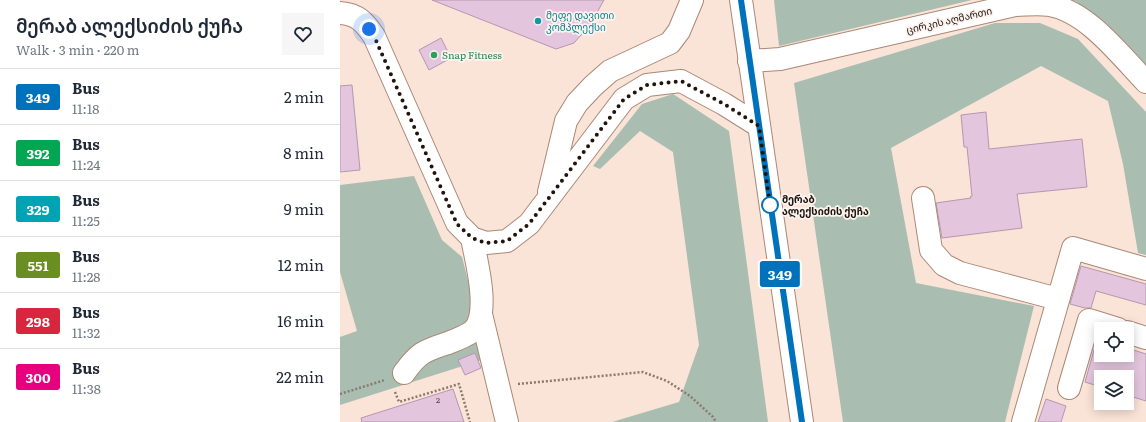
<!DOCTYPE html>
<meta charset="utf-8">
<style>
body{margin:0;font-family:Literata,"Noto Sans Georgian",serif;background:#f6f6f7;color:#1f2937;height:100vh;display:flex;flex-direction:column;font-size:15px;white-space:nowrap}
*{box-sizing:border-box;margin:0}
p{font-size:13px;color:#747a83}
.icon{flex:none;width:22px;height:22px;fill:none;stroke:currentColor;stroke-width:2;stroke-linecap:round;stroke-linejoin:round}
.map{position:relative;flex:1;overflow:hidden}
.panel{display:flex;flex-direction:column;background:#fff;width:340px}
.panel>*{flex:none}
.badge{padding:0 8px;border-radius:3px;font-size:14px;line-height:26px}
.buttons{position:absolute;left:754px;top:322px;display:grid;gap:8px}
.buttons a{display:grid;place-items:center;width:40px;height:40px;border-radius:0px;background:#fff;box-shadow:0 2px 10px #0003;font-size:20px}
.you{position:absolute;width:20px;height:20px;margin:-10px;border:3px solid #fff;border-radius:50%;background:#1a73e8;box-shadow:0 0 0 6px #1a73e833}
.map>.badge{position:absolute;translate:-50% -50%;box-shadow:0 0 0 2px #fff}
.round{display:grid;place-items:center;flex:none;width:42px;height:42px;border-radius:0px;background:#f6f6f7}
.overview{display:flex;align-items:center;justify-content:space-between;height:68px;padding:0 16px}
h1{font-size:19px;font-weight:600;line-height:30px}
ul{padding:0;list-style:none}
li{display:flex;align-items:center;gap:12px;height:56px;padding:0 16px;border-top:1px solid #e0e1e3}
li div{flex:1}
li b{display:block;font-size:15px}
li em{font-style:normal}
li .badge{min-width:44px;font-weight:700;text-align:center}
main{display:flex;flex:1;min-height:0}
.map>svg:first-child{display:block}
</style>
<main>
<section class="panel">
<div class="overview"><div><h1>მერაბ ალექსიძის ქუჩა</h1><p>Walk · 3 min · 220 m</p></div><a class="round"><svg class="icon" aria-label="heart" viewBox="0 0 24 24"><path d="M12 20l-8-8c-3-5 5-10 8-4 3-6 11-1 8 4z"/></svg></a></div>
<ul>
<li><span class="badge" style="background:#0072bc;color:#fff">349</span><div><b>Bus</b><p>11:18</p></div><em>2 min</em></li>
<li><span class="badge" style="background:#00a651;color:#fff">392</span><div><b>Bus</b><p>11:24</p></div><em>8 min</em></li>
<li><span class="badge" style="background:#00a3b4;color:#fff">329</span><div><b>Bus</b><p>11:25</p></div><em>9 min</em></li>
<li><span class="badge" style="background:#6b8e23;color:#fff">551</span><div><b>Bus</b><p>11:28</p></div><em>12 min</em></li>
<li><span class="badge" style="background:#d7263d;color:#fff">298</span><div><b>Bus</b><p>11:32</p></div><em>16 min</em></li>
<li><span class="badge" style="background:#e6007e;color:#fff">300</span><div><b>Bus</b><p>11:38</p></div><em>22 min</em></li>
</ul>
</section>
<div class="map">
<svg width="806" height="422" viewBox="0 0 806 422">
<rect width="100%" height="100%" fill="#fae3d7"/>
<g fill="#aabdb1">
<path d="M434,0H632L439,46Z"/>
<path d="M732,0H806V73L737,2Z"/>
<path d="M655,23H700L738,39L806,112V255L798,253L783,164L768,101L701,66L551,148L576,283L694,306L665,422H503L454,83Z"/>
<path d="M333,94L389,131L428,422H272L339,402L359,345L333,152L300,131L260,169L253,166L302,104Z"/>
<path d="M74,176L102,240L122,257L148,358L0,405V337L17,331L0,272V185Z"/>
</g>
<g fill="#e3c6de" stroke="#b597b0">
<path d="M92,0H264L250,25L234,43L216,49Z"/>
<path d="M101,38L111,58L89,70L79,50Z"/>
<path d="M12,85L20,170L0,172V86Z"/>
<path d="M646,112L649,149L742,139L747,187L677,194L682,228L602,238L596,203L631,198L630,197L632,196L627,147H624L621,115Z"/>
<path d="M741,266L806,284V305L756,291L751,308H745L730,304Z"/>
<path d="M757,339L761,340V355H787V348L806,354V401L787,395V377H761V387L745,382Z"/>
<path d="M135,353L141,368L125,375L118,360Z"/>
<path d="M113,389L124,422H22L21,418Z"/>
<path d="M706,399L726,406L721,422H698Z"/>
</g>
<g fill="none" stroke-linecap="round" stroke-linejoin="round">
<defs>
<g id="minor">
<path d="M0,13C18,14 25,23 34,36L117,223L132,238L146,243L167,241L189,224L284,99L307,85L341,81L384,104L419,126"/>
<path d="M409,61L440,59L675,5C686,5 698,3 709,5C747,11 780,55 806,82"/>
<path d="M209,192L226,121L237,103L253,86L270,71L330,43L339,31L352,0"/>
<path d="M583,198L591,250L604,265L620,273L718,299"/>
<path d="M141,314L167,422"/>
<path d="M787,332L806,338"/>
<path d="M64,373C79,352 84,351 108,343C116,340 126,336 133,331C151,314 136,260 132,238"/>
<path d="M729,388L749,320L778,329"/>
<path d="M683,422L733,248L806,269"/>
</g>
<path id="major" d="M401,0L462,422"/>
</defs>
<use href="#minor" stroke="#ab8876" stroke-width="24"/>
<use href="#major" stroke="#ab8876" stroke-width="24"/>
<g stroke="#8b796f" stroke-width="2.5" stroke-dasharray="2 2" stroke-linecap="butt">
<path d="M178,384L303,372L327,381L350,396L373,417L376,422"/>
<path d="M55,392L59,402L119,384L130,422"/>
<path d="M0,394L45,380"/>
</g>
<use href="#minor" stroke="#fff" stroke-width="22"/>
<use href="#major" stroke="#fff" stroke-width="22"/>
</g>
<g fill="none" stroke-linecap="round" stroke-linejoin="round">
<defs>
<path id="line" d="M401,0L462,422"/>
</defs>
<use href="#line" stroke="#fff" stroke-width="9"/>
<use href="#line" stroke="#0072bc" stroke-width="6"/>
<path stroke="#21140d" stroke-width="4" stroke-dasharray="0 7.2" d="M29,29L34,36L117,224L132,238L146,243L167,241L189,224L284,99L307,85L341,81L384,104L419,126L430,205"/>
</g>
<circle fill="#0f9aa8" stroke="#fbf3ef" stroke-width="1.5" cx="198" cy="21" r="4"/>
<circle fill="#2e9e5b" stroke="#fbf3ef" stroke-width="1.5" cx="94" cy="55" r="4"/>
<circle fill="#fff" stroke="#0072bc" stroke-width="2" cx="430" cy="205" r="8"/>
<g text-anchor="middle" stroke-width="3.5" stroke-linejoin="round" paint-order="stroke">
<g font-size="8" fill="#524041">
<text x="98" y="403">2</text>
</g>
<g font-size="10" fill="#0d838f" stroke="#fbf3ef" text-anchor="start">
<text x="206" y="19">მეფე დავითი<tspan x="206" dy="12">კომპლექსი</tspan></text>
</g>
<g font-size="10" fill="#21140d" stroke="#fbf3ef">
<text transform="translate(609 20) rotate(-13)" y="4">ცირკის აღმართი</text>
</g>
<g font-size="10" fill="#27864d" stroke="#fbf3ef" text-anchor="start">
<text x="102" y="59">Snap Fitness</text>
</g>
<g font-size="10" font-weight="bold" fill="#21140d" stroke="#fbf3ef" text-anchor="start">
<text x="442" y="203">მერაბ<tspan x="442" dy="12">ალექსიძის ქუჩა</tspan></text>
</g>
</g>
</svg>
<div class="buttons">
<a><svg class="icon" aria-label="locate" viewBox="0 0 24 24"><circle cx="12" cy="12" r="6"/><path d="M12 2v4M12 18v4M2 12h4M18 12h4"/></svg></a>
<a><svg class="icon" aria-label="layers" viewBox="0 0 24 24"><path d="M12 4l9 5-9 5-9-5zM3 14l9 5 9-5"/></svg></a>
</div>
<div class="you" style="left:29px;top:29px"></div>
<b class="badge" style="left:440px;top:274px;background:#0072bc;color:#fff">349</b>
</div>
</main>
